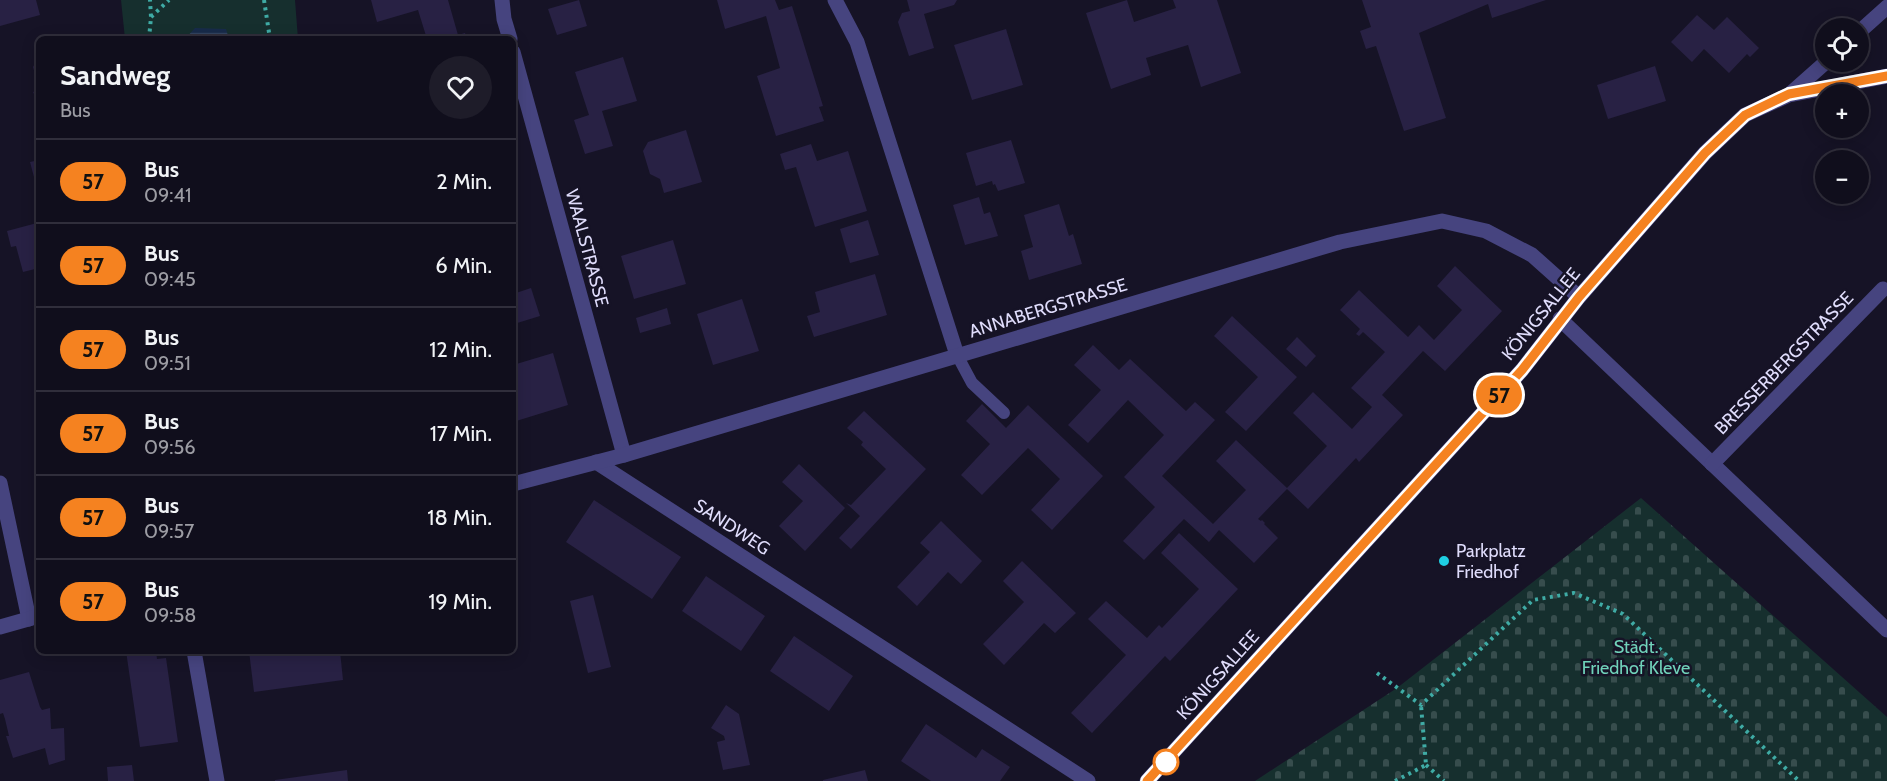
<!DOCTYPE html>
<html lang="de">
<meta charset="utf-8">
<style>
body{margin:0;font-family:Cabin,sans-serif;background:#1e1c29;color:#f1f3f6;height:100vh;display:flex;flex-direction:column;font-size:22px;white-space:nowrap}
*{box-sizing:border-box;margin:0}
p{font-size:20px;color:#9c9ca3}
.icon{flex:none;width:33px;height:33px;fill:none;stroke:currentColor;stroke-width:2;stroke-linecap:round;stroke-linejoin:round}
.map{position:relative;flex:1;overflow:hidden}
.panel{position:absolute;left:36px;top:36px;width:480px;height:618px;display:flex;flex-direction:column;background:#100e1c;border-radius:9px;box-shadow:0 3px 15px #0003,0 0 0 2px #302e3b}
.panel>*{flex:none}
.badge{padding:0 12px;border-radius:20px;font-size:21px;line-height:39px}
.controls{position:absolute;left:1815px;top:18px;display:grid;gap:12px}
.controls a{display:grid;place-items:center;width:54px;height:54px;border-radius:50%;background:#100e1c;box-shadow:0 3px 15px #0003,0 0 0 2px #302e3b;font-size:30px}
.map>.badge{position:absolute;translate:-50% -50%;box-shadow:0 0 0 3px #fff}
.round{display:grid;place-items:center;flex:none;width:63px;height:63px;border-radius:32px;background:#1e1c29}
.summary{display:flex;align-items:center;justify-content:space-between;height:102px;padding:0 24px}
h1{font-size:28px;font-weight:700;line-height:45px}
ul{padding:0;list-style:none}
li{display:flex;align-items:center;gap:18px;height:84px;padding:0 24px;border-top:2px solid #302e3b}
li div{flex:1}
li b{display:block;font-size:22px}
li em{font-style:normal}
li .badge{min-width:66px;font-weight:700;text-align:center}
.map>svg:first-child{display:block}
</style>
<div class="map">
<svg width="1887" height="781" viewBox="0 0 1887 781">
<defs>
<pattern id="cemetery-stones" width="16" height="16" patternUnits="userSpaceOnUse" patternTransform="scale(1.5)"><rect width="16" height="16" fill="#162f2e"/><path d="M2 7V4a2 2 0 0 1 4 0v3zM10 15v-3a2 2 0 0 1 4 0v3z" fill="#374d4d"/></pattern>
<pattern id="water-rules" width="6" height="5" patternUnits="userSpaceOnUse" patternTransform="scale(1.5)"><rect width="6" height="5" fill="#172b4a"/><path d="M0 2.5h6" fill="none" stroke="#384965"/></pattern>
</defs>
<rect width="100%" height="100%" fill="#161326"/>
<path fill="url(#cemetery-stones)" d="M1641,498L1887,717V781H1255L1397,688Z"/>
<path fill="#162f2e" d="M121,0H295L298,39H125Z"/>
<path fill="url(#water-rules)" d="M195,28L226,29L229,39H185Z"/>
<g fill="#282144">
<path d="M0,0H36L40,15L0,26Z"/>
<path d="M371,0H448L458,35L465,33L467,39H427L418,10L377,22Z"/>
<path d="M579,0L587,26L557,35L548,9Z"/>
<path d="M717,0H775L779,10L792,6L823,106L819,107L824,121L776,136L757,76L780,68L766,16L725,29Z"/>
<path d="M907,0H957L954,5L924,14L934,48L909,56L898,22L902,13L910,11Z"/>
<path d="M1127,0L1134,22L1176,8L1173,0H1217L1241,73L1201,87L1188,45L1146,58L1151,75L1111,89L1086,13Z"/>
<path d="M1362,0H1546L1492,18L1488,4L1419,33L1446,118L1404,131L1376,46L1366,49L1360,31L1371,27Z"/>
<path d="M1697,15L1714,30L1727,17L1759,48L1750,57L1747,54L1729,73L1704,49L1692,62L1671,42Z"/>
<path d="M1006,29L1023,85L972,100L954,45Z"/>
<path d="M39,56V96L33,93L38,84L33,67Z"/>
<path d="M623,57L637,101L602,111L613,146L585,154L574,120L589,115L575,72Z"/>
<path d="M1655,66L1666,101L1608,119L1597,85Z"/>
<path d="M686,130L702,182L664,193L660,179L650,174L643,151L648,142Z"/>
<path d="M1011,140L1025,183L998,191L995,184L993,185L992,181L976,186L966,153Z"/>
<path d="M811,144L817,161L848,151L867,211L815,227L796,167L785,170L780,154Z"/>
<path d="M39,160V192H38L30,162Z"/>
<path d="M979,197L984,214L990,212L998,236L965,245L953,205Z"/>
<path d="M1059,204L1069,236L1073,234L1082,264L1029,280L1021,251L1033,247L1024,215Z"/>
<path d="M868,220L879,255L850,263L840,229Z"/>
<path d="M37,223L39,230V268L23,272L16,246L11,247L7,231Z"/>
<path d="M673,240L686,284L634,299L621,256Z"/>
<path d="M1455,266L1502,311L1445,371L1423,351L1382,395L1403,415L1359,462L1356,458L1308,509L1287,489L1258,519L1261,521L1262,520L1265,523L1264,524L1278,538L1254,563L1219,530L1209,542L1184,519L1144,560L1123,541L1155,507L1124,477L1164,435L1128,400L1088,443L1068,425L1101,390L1074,365L1093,345L1119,370L1130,359L1186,411L1195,402L1215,420L1162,476L1213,524L1246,490L1216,461L1236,440L1287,488L1327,446L1293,413L1313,392L1352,429L1372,407L1351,388L1385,352L1363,332L1359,336L1356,334L1360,329L1340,310L1359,290L1408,337L1419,325L1434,340L1462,310L1437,286Z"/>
<path d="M875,274L887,315L814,337L807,316L820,312L815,292Z"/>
<path d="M531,288L540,316L514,324L513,294Z"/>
<path d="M742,299L759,351L713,365L697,314Z"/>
<path d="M667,308L671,324L640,333L636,318Z"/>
<path d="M1232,316L1297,377L1246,431L1225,412L1258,377L1214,336Z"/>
<path d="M1297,337L1316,356L1306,367L1286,349Z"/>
<path d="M553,353L568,405L513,422V365Z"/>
<path d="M982,404L1006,428L1028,405L1103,476L1052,530L1031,510L1060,479L1028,448L982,495L961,475L990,444L966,421Z"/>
<path d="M864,411L926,469L851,549L839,538L860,516L846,503L851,505L886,469L861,445L863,442L847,428Z"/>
<path d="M799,464L845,508L805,551L779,526L803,501L782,482Z"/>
<path d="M594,500L681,557L652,599L566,542Z"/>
<path d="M941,521L982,561L961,584L948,572L917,606L897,587L930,552L920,543Z"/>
<path d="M1179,533L1238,589L1170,661L1165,656L1092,733L1071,713L1126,655L1088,619L1106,601L1147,638L1159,625L1162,628L1199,589L1161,553Z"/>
<path d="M1022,561L1076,613L1055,633L1044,623L1004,665L983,644L1024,602L1003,581Z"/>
<path d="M706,576L765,616L741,651L682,611Z"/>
<path d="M593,595L611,667L588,673L570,601Z"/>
<path d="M794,636L853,676L829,711L770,671Z"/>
<path d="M126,651H156L157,659L166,658L178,742L140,747Z"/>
<path d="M249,651H340L343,680L254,692Z"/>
<path d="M29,672L40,707L42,710L50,708L51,729L64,728L65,760L49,765L45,748L13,758L6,736H9L5,719L3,713L0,714V680Z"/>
<path d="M726,705L739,714L750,765L723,770L717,742L725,740L724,736L711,728Z"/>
<path d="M926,724L976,758L982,749L1010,767L1000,781H931L901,761Z"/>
<path d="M132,765L134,781H108L107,767Z"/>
<path d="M347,770L348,781H275V780Z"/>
<path d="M865,770L868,781H823V780Z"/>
</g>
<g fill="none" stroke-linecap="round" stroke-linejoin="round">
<g stroke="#3faba5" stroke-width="4" stroke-dasharray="3 4.5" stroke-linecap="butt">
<path d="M264,0L270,39"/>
<path d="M151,17L169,0"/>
<path d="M149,39L151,17L150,0"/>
<path d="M1377,673L1421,705L1533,600L1574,593L1623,614L1799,781"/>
<path d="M1426,765L1444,781"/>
<path d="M1395,781L1426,765L1421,705"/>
</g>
<path stroke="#46447f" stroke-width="12" d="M957,355L972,383L1004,413"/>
<g stroke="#46447f" stroke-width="15">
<path d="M502,0L504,19L510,39"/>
<path d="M835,0L857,42L957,355"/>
<path d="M1858,33L1887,7"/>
<path d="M513,52L624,455"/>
<path d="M1791,93L1826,62"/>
<path d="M1560,319L1887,630"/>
<path d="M596,462L1088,781"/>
<path d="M1712,464L1883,289"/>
<path d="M0,483L29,619"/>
<path d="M513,484L624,455L1340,242L1442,221L1486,231L1532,255L1579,297"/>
<path d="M0,627L39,616"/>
<path d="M194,651L217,781"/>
<path d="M1147,781L1522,370L1579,297L1705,153L1745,115L1789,95L1887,76"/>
</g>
</g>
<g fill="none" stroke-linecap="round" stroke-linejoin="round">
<defs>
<path id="line" d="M1147,781L1522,370L1579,297L1705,153L1745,115L1789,94L1887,76"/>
</defs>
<use href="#line" stroke="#fff" stroke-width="14"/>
<use href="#line" stroke="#f58220" stroke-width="9"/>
</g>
<circle fill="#1fcfe3" stroke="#161326" stroke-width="2" cx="1444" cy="561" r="6"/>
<circle fill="#fff" stroke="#f58220" stroke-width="3" cx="1166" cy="762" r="12"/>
<g text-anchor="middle" stroke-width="5" stroke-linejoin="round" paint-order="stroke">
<g font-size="18" fill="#dfdcfb" stroke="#161326">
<text transform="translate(587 248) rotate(75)" y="6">WAALSTRASSE</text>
<text transform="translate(1048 308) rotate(-17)" y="6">ANNABERGSTRASSE</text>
<text transform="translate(1541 314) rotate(-51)" y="6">KÖNIGSALLEE</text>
<text transform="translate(1784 363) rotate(-46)" y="6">BRESSERBERGSTRASSE</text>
<text transform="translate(732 527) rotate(33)" y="6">SANDWEG</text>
<text transform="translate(1218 675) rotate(-48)" y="6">KÖNIGSALLEE</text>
</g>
<g font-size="18" fill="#dfdcfb" stroke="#161326" text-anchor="start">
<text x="1456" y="557">Parkplatz<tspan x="1456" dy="21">Friedhof</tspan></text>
</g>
<g font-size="18" fill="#70d2ba" stroke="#161326">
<text x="1636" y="653">Städt.<tspan x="1636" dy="21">Friedhof Kleve</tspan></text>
</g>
</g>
</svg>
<div class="controls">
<a><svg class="icon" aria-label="locate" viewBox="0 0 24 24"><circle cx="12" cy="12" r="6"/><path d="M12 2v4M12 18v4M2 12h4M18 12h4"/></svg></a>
<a>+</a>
<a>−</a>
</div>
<b class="badge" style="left:1499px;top:395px;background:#f58220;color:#111">57</b>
<section class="panel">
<div class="summary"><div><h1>Sandweg</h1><p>Bus</p></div><a class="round"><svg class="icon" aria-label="heart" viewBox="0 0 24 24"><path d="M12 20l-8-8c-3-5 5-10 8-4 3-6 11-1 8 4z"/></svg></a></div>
<ul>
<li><span class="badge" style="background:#f58220;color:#111">57</span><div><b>Bus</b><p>09:41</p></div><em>2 Min.</em></li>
<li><span class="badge" style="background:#f58220;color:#111">57</span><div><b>Bus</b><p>09:45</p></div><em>6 Min.</em></li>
<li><span class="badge" style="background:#f58220;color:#111">57</span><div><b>Bus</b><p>09:51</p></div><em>12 Min.</em></li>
<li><span class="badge" style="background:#f58220;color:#111">57</span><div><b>Bus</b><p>09:56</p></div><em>17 Min.</em></li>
<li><span class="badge" style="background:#f58220;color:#111">57</span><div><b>Bus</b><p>09:57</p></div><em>18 Min.</em></li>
<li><span class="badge" style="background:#f58220;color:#111">57</span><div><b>Bus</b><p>09:58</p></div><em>19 Min.</em></li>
</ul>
</section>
</div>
